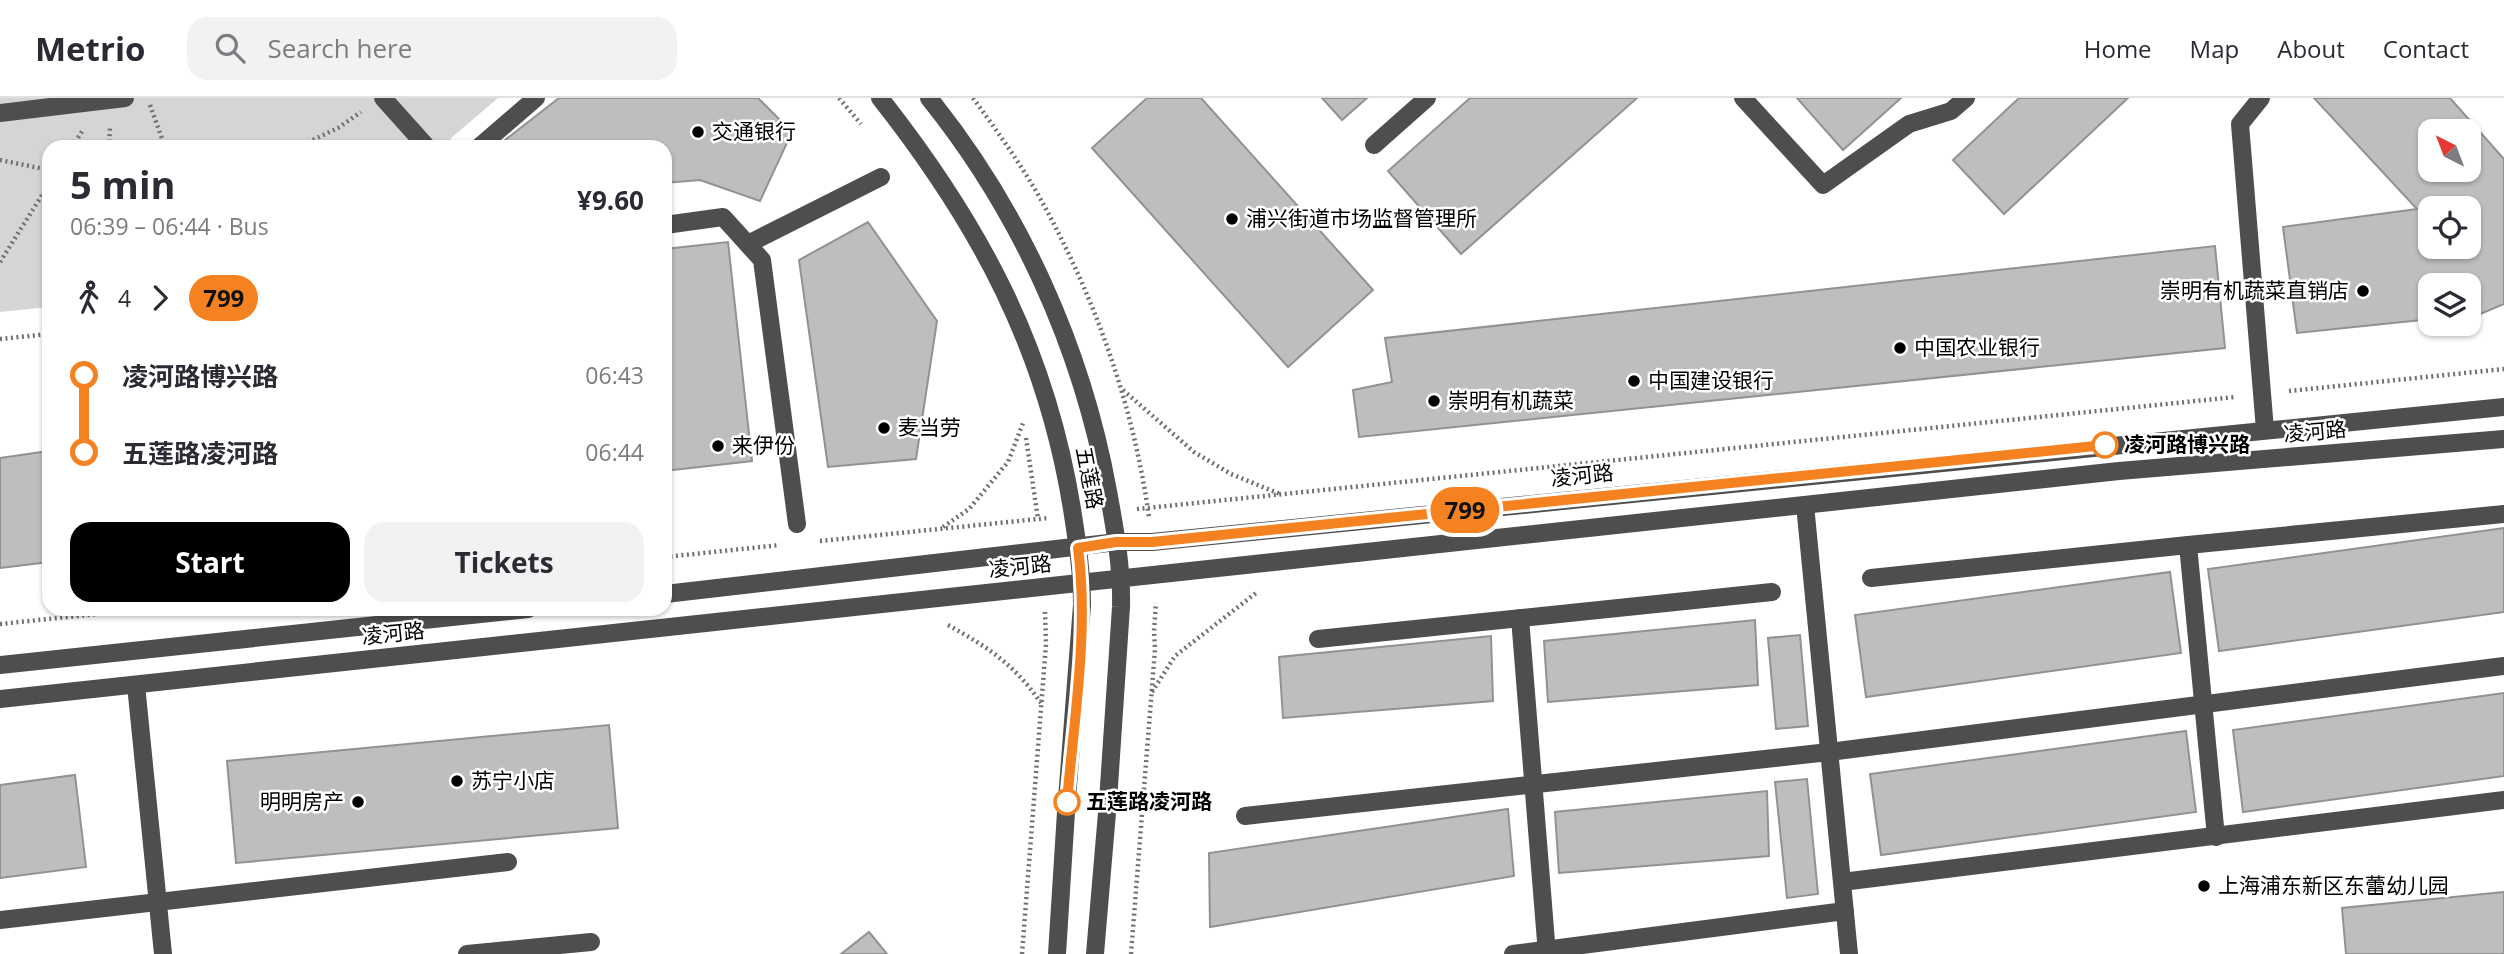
<!DOCTYPE html>
<meta charset="utf-8">
<style>
body{margin:0;font-family:"Open Sans","Noto Sans SC",sans-serif;background:#f2f2f3;color:#2b2b33;height:100vh;display:flex;flex-direction:column;font-size:26px;white-space:nowrap}
*{box-sizing:border-box;margin:0}
p{font-size:23px;color:#7c7c81}
.icon{flex:none;width:38px;height:38px;fill:none;stroke:currentColor;stroke-width:2;stroke-linecap:round;stroke-linejoin:round}
.map{position:relative;flex:1;overflow:hidden}
.side{position:absolute;left:42px;top:42px;width:630px;height:476px;display:flex;flex-direction:column;background:#fff;border-radius:21px;box-shadow:0 2px 5px #0004}
.side>*{flex:none}
.badge{padding:0 14px;border-radius:23px;font-size:24px;line-height:46px}
.needle{width:46px;rotate:318deg}
.tools{position:absolute;left:2418px;top:21px;display:grid;gap:14px}
.tools a{display:grid;place-items:center;width:63px;height:63px;border-radius:14px;background:#fff;box-shadow:0 2px 5px #0004;font-size:35px}
.map>.badge{position:absolute;translate:-50% -50%;box-shadow:0 0 0 4px #fff}
.legs{display:flex;align-items:center;gap:10px;height:77px;padding:0 28px;font-size:23px}
.legs p{margin-inline-start:auto}
.overview{display:flex;align-items:center;justify-content:space-between;height:119px;padding:0 28px}
h1{font-size:38px;font-weight:700;line-height:52px}
.cta{display:flex;gap:14px;margin-top:auto;padding:14px 28px}
.cta a{flex:1;height:80px;border-radius:21px;background:#000;color:#fff;font-size:28px;font-weight:700;line-height:80px;text-align:center}
.cta a+a{background:#f2f2f3;color:#2b2b33}
ul{padding:0 28px;list-style:none}
li{display:flex;align-items:center;gap:24px;height:77px;font-size:26px}
li i{display:grid;place-items:center;width:10px;height:100%;margin:0 9px;background:currentColor}
li i::after{content:'';width:18px;height:18px;margin:-9px;border:5px solid;border-radius:50%;background:#fff}
li p{margin-inline-start:auto}
li:first-child i{background:linear-gradient(#0000 50%,currentColor 0)}
li:last-child i{background:linear-gradient(currentColor 50%,#0000 0)}
header{display:flex;align-items:center;gap:42px;box-sizing:border-box;height:98px;padding:0 35px;background:#fff;border-bottom:2px solid #e1e1e2}
header strong{font-size:33px}
nav{display:flex;gap:38px;margin-inline-start:auto;font-size:24px}
.search{width:490px;height:63px;background:#f2f2f3;display:flex;align-items:center;gap:18px;box-sizing:border-box;padding:0 24px;border-radius:21px;color:#7c7c81;font-size:26px}
.map>svg:first-child{display:block}
</style>
<header>
<strong>Metrio</strong>
<div class="search"><svg class="icon" aria-label="search" viewBox="0 0 24 24"><circle cx="10" cy="10" r="6"/><path d="M15 15l6 6"/></svg>Search here</div>
<nav><a>Home</a><a>Map</a><a>About</a><a>Contact</a></nav>
</header>
<div class="map">
<svg width="2504" height="856" viewBox="0 0 2504 856">
<rect width="100%" height="100%" fill="#fff"/>
<path fill="#d5d5d5" d="M0,0H498L451,40L452,49H49V209L0,214Z"/>
<g fill="#bebebe" stroke="#929292" stroke-width="2" fill-rule="evenodd">
<path d="M559,0H758L792,34L760,103L700,82L665,85V49H505V42Z"/>
<path d="M1147,0H1201L1373,192L1288,269L1092,50Z"/>
<path d="M1322,0H1367L1342,22Z"/>
<path d="M1470,0H1637L1461,156L1388,73Z"/>
<path d="M1797,0H1901L1843,52Z"/>
<path d="M2019,0H2128L2004,116L1953,62Z"/>
<path d="M2314,0H2450L2504,61V206L2478,217H2469V187H2431V221L2297,235L2283,129L2417,111ZM2431,33H2469V72H2431ZM2431,110H2469V149H2431Z"/>
<path d="M868,124L937,223L916,361L828,369L799,162Z"/>
<path d="M728,144L752,363L665,373V151Z"/>
<path d="M2215,148L2225,250L1359,339L1353,292L1392,284L1385,240Z"/>
<path d="M49,353V464L0,470V360Z"/>
<path d="M2504,430V514L2219,553L2208,471Z"/>
<path d="M2170,474L2181,555L1866,599L1855,517Z"/>
<path d="M1755,522L1758,587L1548,604L1544,543Z"/>
<path d="M1800,537L1808,628L1776,631L1768,540Z"/>
<path d="M1491,538L1493,603L1283,620L1279,559Z"/>
<path d="M2504,595V678L2243,714L2233,632Z"/>
<path d="M609,627L618,730L236,765L227,663Z"/>
<path d="M2186,633L2196,714L1881,757L1870,676Z"/>
<path d="M75,677L86,769L0,780V687Z"/>
<path d="M1807,681L1818,796L1787,800L1775,684Z"/>
<path d="M1767,693L1769,758L1559,775L1555,714Z"/>
<path d="M1508,711L1514,778L1210,829L1209,755Z"/>
<path d="M2504,794V856H2346L2342,810Z"/>
<path d="M869,834L887,856H841Z"/>
</g>
<g fill="none" stroke-linecap="round" stroke-linejoin="round">
<g stroke="#707070" stroke-width="4.5" stroke-dasharray="2 3.5" stroke-linecap="butt">
<path d="M839,0L861,26"/>
<path d="M973,0C995,30 1017,61 1036,93C1093,194 1133,304 1149,419"/>
<path d="M150,7L165,49"/>
<path d="M72,49L83,32"/>
<path d="M109,49L110,29"/>
<path d="M298,49L338,30L361,14"/>
<path d="M0,62L49,72"/>
<path d="M0,164L49,86"/>
<path d="M0,241L49,236"/>
<path d="M1123,292L1194,354L1231,376L1280,396"/>
<path d="M2289,293L2504,271"/>
<path d="M1026,340L1038,421"/>
<path d="M1137,411L2235,299"/>
<path d="M943,429L969,411L1008,364L1023,325"/>
<path d="M820,443L1048,420"/>
<path d="M665,459L780,447"/>
<path d="M0,526L146,511"/>
<path d="M948,527C989,550 1014,566 1041,605"/>
<path d="M1152,594L1175,558L1256,495"/>
<path d="M1022,856L1046,546L1045,514"/>
<path d="M1131,856L1155,551L1154,533L1156,505"/>
</g>
<g stroke="#4e4e4e" stroke-width="18">
<path d="M383,0L427,49"/>
<path d="M880,0C980,127 1046,250 1072,411C1077,443 1082,474 1082,507L1066,714L1057,856"/>
<path d="M929,0C1020,113 1082,250 1108,393C1115,431 1122,469 1121,509L1108,703L1095,856"/>
<path d="M1743,0L1823,87L1909,26L1951,13L1966,0"/>
<path d="M2261,0L2240,26L2265,332"/>
<path d="M0,15L125,0"/>
<path d="M1374,47L1427,0"/>
<path d="M479,49L536,0"/>
<path d="M665,127L723,119L762,162L797,426"/>
<path d="M748,146L881,79"/>
<path d="M1805,407L1849,856"/>
<path d="M1871,480L2188,447"/>
<path d="M665,496L1117,444H1152L2504,309"/>
<path d="M1520,520L1547,856"/>
<path d="M1318,541L1772,494"/>
<path d="M0,567L528,511"/>
<path d="M136,587L163,856"/>
<path d="M0,601L2119,373L2504,341"/>
<path d="M1245,718L1829,654L2504,568"/>
<path d="M2216,739L2188,447L2504,416"/>
<path d="M1842,784L2504,702"/>
<path d="M0,822L508,764"/>
<path d="M467,856L591,844"/>
<path d="M1513,856L1845,813"/>
</g>
</g>
<g fill="none" stroke-linecap="round" stroke-linejoin="round">
<defs>
<path id="line-1" d="M1067,704C1074,620 1089,533 1078,450L1116,444H1152L2105,347"/>
</defs>
<use href="#line-1" stroke="#fff" stroke-width="16"/>
<use href="#line-1" stroke="#f58220" stroke-width="10"/>
</g>
<g fill="#000" stroke="#fff" stroke-width="2.5">
<circle cx="698" cy="34" r="7"/>
<circle cx="1232" cy="121" r="7"/>
<circle cx="2363" cy="193" r="7"/>
<circle cx="1900" cy="250" r="7"/>
<circle cx="1634" cy="283" r="7"/>
<circle cx="1434" cy="303" r="7"/>
<circle cx="884" cy="330" r="7"/>
<circle cx="718" cy="348" r="7"/>
<circle cx="457" cy="683" r="7"/>
<circle cx="358" cy="704" r="7"/>
<circle cx="2204" cy="788" r="7"/>
</g>
<g fill="#fff" stroke="#f58220" stroke-width="3.5">
<circle cx="2105" cy="347" r="12"/>
<circle cx="1067" cy="704" r="12"/>
</g>
<g text-anchor="middle" stroke-width="5" stroke-linejoin="round" paint-order="stroke">
<g font-size="21" fill="#000" stroke="#fff" text-anchor="start">
<text x="712" y="41">交通银行</text>
<text x="1246" y="128">浦兴街道市场监督管理所</text>
<text x="2349" y="200" text-anchor="end">崇明有机蔬菜直销店</text>
<text x="1914" y="257">中国农业银行</text>
<text x="1648" y="290">中国建设银行</text>
<text x="1448" y="310">崇明有机蔬菜</text>
<text x="898" y="337">麦当劳</text>
<text x="732" y="355">来伊份</text>
<text x="471" y="690">苏宁小店</text>
<text x="344" y="711" text-anchor="end">明明房产</text>
<text x="2218" y="795">上海浦东新区东蕾幼儿园</text>
</g>
<g font-size="21" fill="#000" stroke="#fff">
<text transform="translate(2315 334) rotate(-5)" y="7">凌河路</text>
<text transform="translate(1582 378) rotate(-6)" y="7">凌河路</text>
<text transform="translate(1089 380) rotate(79)" y="7">五莲路</text>
<text transform="translate(1020 469) rotate(-6)" y="7">凌河路</text>
<text transform="translate(393 536) rotate(-6)" y="7">凌河路</text>
</g>
<g font-size="21" font-weight="bold" fill="#000" stroke="#fff" text-anchor="start">
<text x="2124" y="354">凌河路博兴路</text>
<text x="1086" y="711">五莲路凌河路</text>
</g>
</g>
</svg>
<div class="tools">
<a><svg class="needle" viewBox="-14 -14 28 28"><path d="M0-13l5 13h-10z" fill="#e53935"/><path d="M0 13l5-13h-10z" fill="#7c7c81"/></svg></a>
<a><svg class="icon" aria-label="locate" viewBox="0 0 24 24"><circle cx="12" cy="12" r="6"/><path d="M12 2v4M12 18v4M2 12h4M18 12h4"/></svg></a>
<a><svg class="icon" aria-label="layers" viewBox="0 0 24 24"><path d="M12 4l9 5-9 5-9-5zM3 14l9 5 9-5"/></svg></a>
</div>
<b class="badge" style="left:1465px;top:412px;background:#f58220;color:#111">799</b>
<section class="side">
<div class="overview"><div><h1>5 min</h1><p>06:39 – 06:44 · Bus</p></div><b>¥9.60</b></div>
<div class="legs"><svg class="icon" aria-label="walk" viewBox="0 0 24 24"><circle cx="13" cy="4" r="2"/><path d="M13 8l-2 6 4 7M11 14l-3 7M7 12l3-4h3l4 4"/></svg>4<svg class="icon" aria-label="forward" viewBox="0 0 24 24"><path d="M9 5l7 7-7 7"/></svg><b class="badge" style="background:#f58220;color:#111">799</b></div>
<ul>
<li><i style="color:#f58220"></i><b>凌河路博兴路</b><p>06:43</p></li>
<li><i style="color:#f58220"></i><b>五莲路凌河路</b><p>06:44</p></li>
</ul>
<div class="cta"><a>Start</a><a>Tickets</a></div>
</section>
</div>
